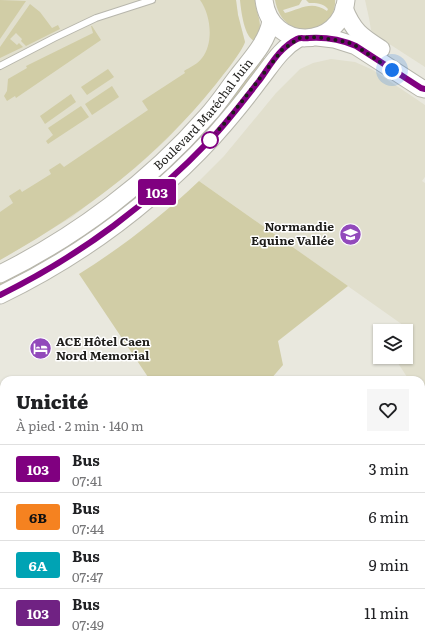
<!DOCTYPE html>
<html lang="fr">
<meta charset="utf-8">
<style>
body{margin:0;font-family:Literata,serif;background:#f6f6f6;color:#202124;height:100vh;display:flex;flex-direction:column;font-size:15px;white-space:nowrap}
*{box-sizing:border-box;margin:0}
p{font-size:13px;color:#757577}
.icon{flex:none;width:22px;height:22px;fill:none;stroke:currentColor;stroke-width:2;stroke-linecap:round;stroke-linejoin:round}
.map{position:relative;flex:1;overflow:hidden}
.details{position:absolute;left:0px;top:376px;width:425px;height:268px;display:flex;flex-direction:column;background:#fff;border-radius:12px 12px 0 0;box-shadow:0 1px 3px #0004}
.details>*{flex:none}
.badge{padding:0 8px;border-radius:3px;font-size:14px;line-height:26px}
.controls{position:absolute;left:373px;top:324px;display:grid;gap:8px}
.controls a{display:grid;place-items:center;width:40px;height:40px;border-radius:0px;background:#fff;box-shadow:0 1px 3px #0004;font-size:20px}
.you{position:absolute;width:20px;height:20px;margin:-10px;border:3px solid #fff;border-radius:50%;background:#1a73e8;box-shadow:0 0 0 6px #1a73e833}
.map>.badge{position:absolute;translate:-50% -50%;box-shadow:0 0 0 2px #fff}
.round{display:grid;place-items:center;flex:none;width:42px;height:42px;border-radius:0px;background:#f6f6f6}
.overview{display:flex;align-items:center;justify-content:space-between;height:68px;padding:0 16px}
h1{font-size:19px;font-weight:800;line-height:30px}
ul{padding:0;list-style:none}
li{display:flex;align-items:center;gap:12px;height:48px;padding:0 16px;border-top:1px solid #e0e0e0}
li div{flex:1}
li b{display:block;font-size:15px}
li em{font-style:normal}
li .badge{min-width:44px;font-weight:700;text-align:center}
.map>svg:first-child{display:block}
</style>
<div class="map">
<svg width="425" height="644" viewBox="0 0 425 644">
<rect width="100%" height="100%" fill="#e9e8de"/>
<g fill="#e1dfcd">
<path d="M0,0H236L238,15L245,42L221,77L202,101L166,140L135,168L72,217L0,260Z"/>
<path d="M365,0H425V67L377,36L371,30L369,18Z"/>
<path d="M331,59L355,62L373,70L425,105V177L422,181L425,183V404L421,398V380H409L394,357H406V336L410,330L199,181L224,156L276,93L300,69L313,63Z"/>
</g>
<g fill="#d1cda6">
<path d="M0,0L26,1L0,39Z"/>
<path d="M200,0H236L238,15L245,42C242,52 223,75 216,84C155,160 84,213 0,260V212L13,203L9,196L20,189L22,192L51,174L49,170L60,163L64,167L148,110L142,101L185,73L184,71C190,67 198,64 202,58C214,43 211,15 200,0Z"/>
<path d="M240,0H255C257,19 265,22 255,41C244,38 241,10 240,0Z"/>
<path d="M275,0H302L299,5L283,10L285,13C301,9 311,0 327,11L328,9C323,3 316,3 309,3L306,0H335C337,34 283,45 275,0Z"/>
<path d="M30,4L40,12L52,28L58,25L60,29L26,46L21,41L22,39L16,33L10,39L17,45L19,43L23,47L0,58V47Z"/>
<path d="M91,26H92L101,40L16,98L15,96L7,101L4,96L7,91L8,79L27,68L26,66L93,33Z"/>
<path d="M260,55L268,61L227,114L124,213L0,291V280L85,230Z"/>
<path d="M108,69L114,77L87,95L81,87Z"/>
<path d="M112,86L119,97L92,115L85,104Z"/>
<path d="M71,94L76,102L45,124L40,116Z"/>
<path d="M81,106L89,117L48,144L46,141L53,135L48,128Z"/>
<path d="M199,181L348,286L278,341L283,365L270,380H150L79,274C122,247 162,216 199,181Z"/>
<path d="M425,414V543L421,538V417Z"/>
</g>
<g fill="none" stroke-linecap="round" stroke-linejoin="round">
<defs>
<path id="lane" d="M0,66L54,38L96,18L152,0"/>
<g id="street">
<path d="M421,626L425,622"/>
<path d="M0,637L4,630"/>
<path d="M78,640L82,644"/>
<path d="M405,644L409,640"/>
</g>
<g id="secondary">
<path d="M264,0C270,51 341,50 346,0"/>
<path d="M344,8C353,31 361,36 381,49"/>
<path d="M317,37L334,39L356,46L421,88L425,89"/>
<path id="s1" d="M0,274C77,236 150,181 207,116C218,104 227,90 237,77C250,60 267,43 271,21"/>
<path d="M0,295C81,256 153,202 214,136C229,119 244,101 258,82C271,66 280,49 299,38"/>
</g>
</defs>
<use href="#lane" stroke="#b7b6ac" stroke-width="8"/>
<use href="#street" stroke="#b7b6ac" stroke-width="14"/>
<use href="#secondary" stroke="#b7b6ac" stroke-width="19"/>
<use href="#lane" stroke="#fff" stroke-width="6"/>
<use href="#street" stroke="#fff" stroke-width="12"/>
<use href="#secondary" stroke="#fff" stroke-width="17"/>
</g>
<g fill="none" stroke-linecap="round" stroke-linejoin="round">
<defs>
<path id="line" d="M0,295C83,254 149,204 213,137C229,120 244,100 259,81C270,66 279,48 297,39C301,37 304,39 309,38C325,37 340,39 356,46L421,88L425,89"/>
</defs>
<use href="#line" stroke="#fff" stroke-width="9"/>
<use href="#line" stroke="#800080" stroke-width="6"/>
<path stroke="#1e1d1a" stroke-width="4" stroke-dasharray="0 7.2" d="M210,140L229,118L282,50L299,38L317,37L347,42L356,46L392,70"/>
</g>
<defs>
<symbol id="university-disc" viewBox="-11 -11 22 22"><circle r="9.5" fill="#9249bb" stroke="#fff"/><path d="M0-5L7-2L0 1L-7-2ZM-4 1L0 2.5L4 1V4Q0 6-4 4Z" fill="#fff"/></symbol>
<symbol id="hotel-disc" viewBox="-11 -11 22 22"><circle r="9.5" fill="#9249bb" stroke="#fff"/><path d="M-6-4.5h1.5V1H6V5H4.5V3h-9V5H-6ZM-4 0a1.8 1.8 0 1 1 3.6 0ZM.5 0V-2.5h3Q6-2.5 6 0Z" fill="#fff"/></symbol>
</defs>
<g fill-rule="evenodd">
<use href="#university-disc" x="338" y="222" width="25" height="25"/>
<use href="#hotel-disc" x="28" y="336" width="25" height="25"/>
</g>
<circle fill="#fff" stroke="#800080" stroke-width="2" cx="210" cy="140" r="8"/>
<g text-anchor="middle" stroke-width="3" stroke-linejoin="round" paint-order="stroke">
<g font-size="12" fill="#1e1d1a" stroke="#fff">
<text dy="4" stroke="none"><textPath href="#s1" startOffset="261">Boulevard Maréchal Juin</textPath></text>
</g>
<g font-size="12" font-weight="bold" fill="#1e1d1a" stroke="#fff" text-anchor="end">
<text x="334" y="231">Normandie<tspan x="334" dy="14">Equine Vallée</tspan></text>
<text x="56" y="346" text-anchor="start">ACE Hôtel Caen<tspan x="56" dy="14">Nord Memorial</tspan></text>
</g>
</g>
</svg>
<div class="controls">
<a><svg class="icon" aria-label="layers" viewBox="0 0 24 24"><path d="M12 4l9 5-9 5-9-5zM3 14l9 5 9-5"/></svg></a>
</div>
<div class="you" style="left:392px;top:70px"></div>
<b class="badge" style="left:157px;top:192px;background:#800080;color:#fff">103</b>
<section class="details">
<div class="overview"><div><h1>Unicité</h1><p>À pied · 2 min · 140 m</p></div><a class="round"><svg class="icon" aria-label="heart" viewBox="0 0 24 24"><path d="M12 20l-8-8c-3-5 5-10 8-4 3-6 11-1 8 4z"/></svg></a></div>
<ul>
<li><span class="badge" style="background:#800080;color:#fff">103</span><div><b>Bus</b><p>07:41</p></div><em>3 min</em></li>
<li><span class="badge" style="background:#f58220;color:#111">6B</span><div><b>Bus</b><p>07:44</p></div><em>6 min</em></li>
<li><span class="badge" style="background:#00a3b4;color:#fff">6A</span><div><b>Bus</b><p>07:47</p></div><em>9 min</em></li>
<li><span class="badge" style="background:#702283;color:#fff">103</span><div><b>Bus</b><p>07:49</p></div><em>11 min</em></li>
</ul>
</section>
</div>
